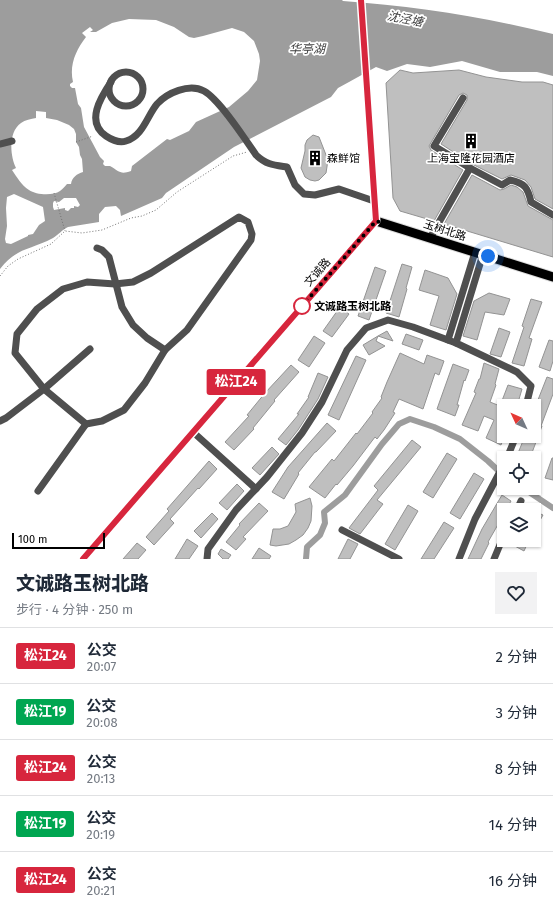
<!DOCTYPE html>
<html lang="zh">
<meta charset="utf-8">
<style>
body{margin:0;font-family:"Fira Sans","Noto Sans SC",sans-serif;background:#f2f2f3;color:#1f2937;height:100vh;display:flex;flex-direction:column;font-size:15px;white-space:nowrap}
*{box-sizing:border-box;margin:0}
p{font-size:13px;color:#747a83}
.icon{flex:none;width:22px;height:22px;fill:none;stroke:currentColor;stroke-width:2;stroke-linecap:round;stroke-linejoin:round}
.map{position:relative;height:559px;overflow:hidden}
.drawer{display:flex;flex-direction:column;background:#fff;flex:1}
.drawer>*{flex:none}
.badge{padding:0 8px;border-radius:3px;font-size:14px;line-height:26px}
.needle{width:26px;rotate:314deg}
.buttons{position:absolute;left:497px;top:399px;display:grid;gap:8px}
.buttons a{display:grid;place-items:center;width:44px;height:44px;border-radius:0px;background:#fff;box-shadow:0 1px 3px #0004;font-size:20px}
.scale{position:absolute;left:12px;bottom:10px;width:93px;box-sizing:border-box;padding-left:4px;border:2px solid #000;border-top:0;font-size:11px;line-height:14px;white-space:nowrap;color:#000;-webkit-text-stroke:3px #fff;paint-order:stroke}
.you{position:absolute;width:20px;height:20px;margin:-10px;border:3px solid #fff;border-radius:50%;background:#1a73e8;box-shadow:0 0 0 6px #1a73e833}
.map>.badge{position:absolute;translate:-50% -50%;box-shadow:0 0 0 2px #fff}
.round{display:grid;place-items:center;flex:none;width:42px;height:42px;border-radius:0px;background:#f2f2f3}
.summary{display:flex;align-items:center;justify-content:space-between;height:68px;padding:0 16px}
h1{font-size:19px;font-weight:800;line-height:30px}
ul{padding:0;list-style:none}
li{display:flex;align-items:center;gap:12px;height:56px;padding:0 16px;border-top:1px solid #e0e1e3}
li div{flex:1}
li b{display:block;font-size:15px}
li em{font-style:normal}
li .badge{min-width:44px;font-weight:700;text-align:center}
.map>svg:first-child{display:block}
</style>
<div class="map">
<svg width="553" height="559" viewBox="0 0 553 559">
<rect width="100%" height="100%" fill="#fff"/>
<path fill="#9d9d9d" fill-rule="evenodd" d="M0,0H342L343,1C414,6 484,17 553,34V76L537,72H500L462,61L430,67L407,64L387,71L376,67L349,82L338,88L331,97L234,147L166,193L162,198L121,216L120,210L116,206L105,207L99,214V222C89,224 78,225 68,227C63,229 58,235 53,238C31,250 17,247 0,269ZM129,19L156,20L174,27L189,37L194,38L203,36L232,28L244,32L254,41L259,54L260,61L257,80L248,91L229,107L196,122L189,131L170,140L167,139L132,166L131,171C120,175 119,171 110,166H105L103,164L104,161L100,157L84,127L81,108L78,104L75,88H72L70,86V84L73,82C69,65 76,50 86,37L82,33L90,27L93,30L90,32H96L112,23ZM36,111L46,112V118L57,120L69,125L74,129L76,134V142L79,147L80,155L82,159L83,172C77,174 72,177 71,184H67C65,186 63,189 60,191C53,196 36,195 29,190C21,185 17,177 12,170L16,168C10,156 8,132 21,123C25,120 31,119 36,118ZM14,194L43,207L45,221L39,225L33,234L28,235V236L11,244L6,243L5,239L7,226L6,208L7,197ZM64,198H76L80,205L78,207L74,206V208H71L68,211L65,210V208L54,210L53,207V203L54,201L59,202Z"/>
<g fill="none" stroke-linecap="round" stroke-linejoin="round">
<g stroke="#9d9d9d" stroke-width="6">
<path d="M523,488L553,508"/>
<path d="M306,559L307,547L320,535L325,523L324,512L345,495L382,444L399,424L410,419L434,427L460,439L488,461L504,476"/>
</g>
</g>
<g fill="#bfbfbf" stroke="#939393">
<path d="M400,70L413,73L459,70L486,77L522,82H543L553,85V209L535,199L531,187L525,180L511,175L502,179L472,164L441,144L467,100V95L463,93L459,95L429,146L431,150L463,170L434,221L400,211L393,198L386,83Z"/>
<path d="M313,135L319,137L328,160L326,173L319,180L315,181L310,180L305,177L301,168L305,151V145L307,140Z"/>
<path d="M472,175L500,190L504,189L511,185L517,187L523,192L528,206L553,220V257L444,224Z"/>
<path d="M402,264L412,267L406,288L407,289L399,317L386,313Z"/>
<path d="M375,267L386,271L369,320L358,316Z"/>
<path d="M425,270L448,278L457,294L446,330L430,325L439,296L419,290Z"/>
<path d="M489,293L510,299L504,315L485,312L477,340L463,336L474,301Z"/>
<path d="M531,299L542,302L529,338L532,339L524,366L512,363L524,327L522,326Z"/>
<path d="M340,307L349,314L332,337L323,331Z"/>
<path d="M499,328L510,332L501,357L490,354Z"/>
<path d="M387,331L393,341L378,336Z"/>
<path d="M406,334L423,340L419,350L402,344Z"/>
<path d="M314,336L325,343L309,367L298,360Z"/>
<path d="M378,336L376,341L385,346L369,355L363,345Z"/>
<path d="M549,340L553,341V361L550,371L539,367Z"/>
<path d="M400,353L424,364L427,355L444,361L439,375L435,373L423,409L399,399L393,412L395,413L384,430L377,439L375,437L353,466L337,485L336,484L325,498L309,487L332,459L334,461L356,433L357,434L373,413L372,412L382,398L381,397L387,382Z"/>
<path d="M356,356L366,360L339,420L328,415Z"/>
<path d="M484,363L499,369L495,384L496,385L490,402L500,406L508,385L522,389L517,406H504V437L501,445L486,438L494,420L484,416L478,431L462,425L476,393L474,392L479,379H480Z"/>
<path d="M453,364L469,370L465,381L464,380L457,405H459L455,416L437,409Z"/>
<path d="M291,365L299,372L274,400L275,401L253,428L254,429L234,450L225,442L249,416L247,415L265,393Z"/>
<path d="M318,373L328,377L318,399L298,430L286,445L278,439L299,414H297L309,397H308Z"/>
<path d="M547,377L553,379V394L541,426H542L530,458H516L525,436H534V410Z"/>
<path d="M327,423L336,431L316,452H315L298,473L299,474L284,499L272,492L288,467Z"/>
<path d="M412,440L421,447L377,500L383,504L360,534L349,528L378,490L374,486Z"/>
<path d="M272,447L279,454L260,475L252,468Z"/>
<path d="M447,453L457,459L433,498L423,492Z"/>
<path d="M552,458H553V480L545,478Z"/>
<path d="M209,461L217,469L199,489L198,488L170,519L174,523L154,545L146,537L169,511L167,509Z"/>
<path d="M474,473L484,479L460,519L450,513Z"/>
<path d="M237,484L244,491L227,510L219,503Z"/>
<path d="M502,495L511,501L506,510H504V514L488,542L489,543L481,559H468L482,529Z"/>
<path d="M310,498L312,506L311,521L308,528L303,535L296,540L289,544L276,546L270,545L273,529H280L288,526L296,512L295,504Z"/>
<path d="M259,503L268,511L243,537L246,539L236,550L226,542L240,525L239,524Z"/>
<path d="M408,505L418,511L395,550L385,544Z"/>
<path d="M534,511L543,515L534,531Z"/>
<path d="M212,513L218,519L201,538L194,531Z"/>
<path d="M444,522L454,528L434,559H421Z"/>
<path d="M187,539L198,546L189,559H175Z"/>
<path d="M348,539L358,544L350,559H338Z"/>
<path d="M515,540H529L524,551L513,545Z"/>
<path d="M137,543L146,550L138,559H123Z"/>
<path d="M259,548L271,556L269,559H252Z"/>
<path d="M221,549L231,555L228,559H223L218,554Z"/>
</g>
<g fill="none" stroke-linecap="round" stroke-linejoin="round">
<defs>
<path id="major" d="M376,221L553,277"/>
</defs>
<use href="#major" stroke="#dbdbdb" stroke-width="11"/>
<g stroke="#717171" stroke-width="1" stroke-dasharray="1 2" stroke-linecap="butt">
<path d="M76,142L93,136"/>
<path d="M54,193L65,231"/>
<path d="M0,276L8,266L18,259L51,244L65,231L82,233L102,230L131,218L142,216L156,210L177,192L233,156L247,152"/>
</g>
<g stroke="#4f4f4f" stroke-width="7">
<circle cx="126" cy="89" r="17"/>
<path d="M111,82C101,97 85,122 106,136C112,140 120,143 126,141C143,136 147,116 157,104C167,93 189,83 204,91C220,100 245,139 256,155C267,165 273,165 287,167L295,185L304,194L315,195L339,189L374,201"/>
<path d="M463,98L434,146L470,168L502,185L510,180C525,183 528,188 531,202L553,215"/>
<path d="M0,144L12,141"/>
<path d="M239,217L248,222L252,234L251,240L187,330L165,350L145,383L124,410L102,421L86,424L44,389L15,353L17,334L37,309L63,289L87,282L115,284L133,282L151,273Z"/>
<path d="M430,238L470,168"/>
<path d="M97,248L102,250L109,257L122,307L133,325L147,338L165,350"/>
<path d="M483,254L456,343L517,372L531,386L526,406"/>
<path d="M448,340L475,252"/>
<path d="M0,421L6,418L44,389L90,349"/>
<path d="M193,432L256,489"/>
<path d="M507,458L516,436"/>
<path d="M38,491L86,424"/>
<path d="M517,510L521,501"/>
<path d="M342,530L399,559"/>
<path d="M83,559L376,221L361,0"/>
<path d="M207,559L208,549L236,510L267,477L302,433L322,402L347,350L366,328L388,320L413,327L456,343"/>
<path d="M459,559L475,519L504,464"/>
<path d="M494,559L504,535"/>
</g>
<use href="#major" stroke="#000" stroke-width="9"/>
</g>
<g fill="none" stroke-linecap="round" stroke-linejoin="round">
<defs>
<path id="line" d="M83,559L376,221L361,0"/>
</defs>
<use href="#line" stroke="#fff" stroke-width="9"/>
<use href="#line" stroke="#d7263d" stroke-width="6"/>
<path stroke="#000" stroke-width="4" stroke-dasharray="0 7.2" d="M302,306L376,221L488,256"/>
</g>
<defs>
<symbol id="building-bare" viewBox="-9 -9 18 18"><path d="M-4-6H4V6H1V3H-1V6H-4ZM-2.5-4.3h1.7v1.8h-1.7ZM.8-4.3h1.7v1.8H.8ZM-2.5-1h1.7V.8h-1.7ZM.8-1h1.7V.8H.8Z" fill="#000" stroke="#fff" stroke-width="2.5" paint-order="stroke"/></symbol>
</defs>
<g fill-rule="evenodd">
<use href="#building-bare" x="460" y="130" width="22" height="22"/>
<use href="#building-bare" x="304" y="147" width="22" height="22"/>
</g>
<circle fill="#fff" stroke="#d7263d" stroke-width="2" cx="302" cy="306" r="8"/>
<g text-anchor="middle" stroke-width="3.5" stroke-linejoin="round" paint-order="stroke">
<g font-size="11" fill="#000" stroke="#fff" text-anchor="start">
<text x="327" y="162">森鲜馆</text>
<text x="471" y="162" text-anchor="middle">上海宝隆花园酒店</text>
</g>
<g font-size="11" fill="#000" stroke="#fff">
<text transform="translate(445 230) rotate(18)" y="4">玉树北路</text>
<text transform="translate(317 272) rotate(-49)" y="4">文诚路</text>
</g>
<g font-size="11" font-weight="bold" fill="#000" stroke="#fff" text-anchor="start">
<text x="314" y="310">文诚路玉树北路</text>
</g>
<g font-size="12" font-style="italic" fill="#3e3e3e" stroke="#fff">
<text transform="translate(405 19) rotate(11)" y="4">沈泾塘</text>
<text x="307" y="53">华亭湖</text>
</g>
</g>
</svg>
<div class="buttons">
<a><svg class="needle" viewBox="-14 -14 28 28"><path d="M0-13l5 13h-10z" fill="#e53935"/><path d="M0 13l5-13h-10z" fill="#747a83"/></svg></a>
<a><svg class="icon" aria-label="locate" viewBox="0 0 24 24"><circle cx="12" cy="12" r="6"/><path d="M12 2v4M12 18v4M2 12h4M18 12h4"/></svg></a>
<a><svg class="icon" aria-label="layers" viewBox="0 0 24 24"><path d="M12 4l9 5-9 5-9-5zM3 14l9 5 9-5"/></svg></a>
</div>
<div class="scale">100 m</div>
<div class="you" style="left:488px;top:256px"></div>
<b class="badge" style="left:236px;top:382px;background:#d7263d;color:#fff">松江24</b>
</div>
<section class="drawer">
<div class="summary"><div><h1>文诚路玉树北路</h1><p>步行 · 4 分钟 · 250 m</p></div><a class="round"><svg class="icon" aria-label="heart" viewBox="0 0 24 24"><path d="M12 20l-8-8c-3-5 5-10 8-4 3-6 11-1 8 4z"/></svg></a></div>
<ul>
<li><span class="badge" style="background:#d7263d;color:#fff">松江24</span><div><b>公交</b><p>20:07</p></div><em>2 分钟</em></li>
<li><span class="badge" style="background:#00a651;color:#fff">松江19</span><div><b>公交</b><p>20:08</p></div><em>3 分钟</em></li>
<li><span class="badge" style="background:#d7263d;color:#fff">松江24</span><div><b>公交</b><p>20:13</p></div><em>8 分钟</em></li>
<li><span class="badge" style="background:#00a651;color:#fff">松江19</span><div><b>公交</b><p>20:19</p></div><em>14 分钟</em></li>
<li><span class="badge" style="background:#d7263d;color:#fff">松江24</span><div><b>公交</b><p>20:21</p></div><em>16 分钟</em></li>
</ul>
</section>
